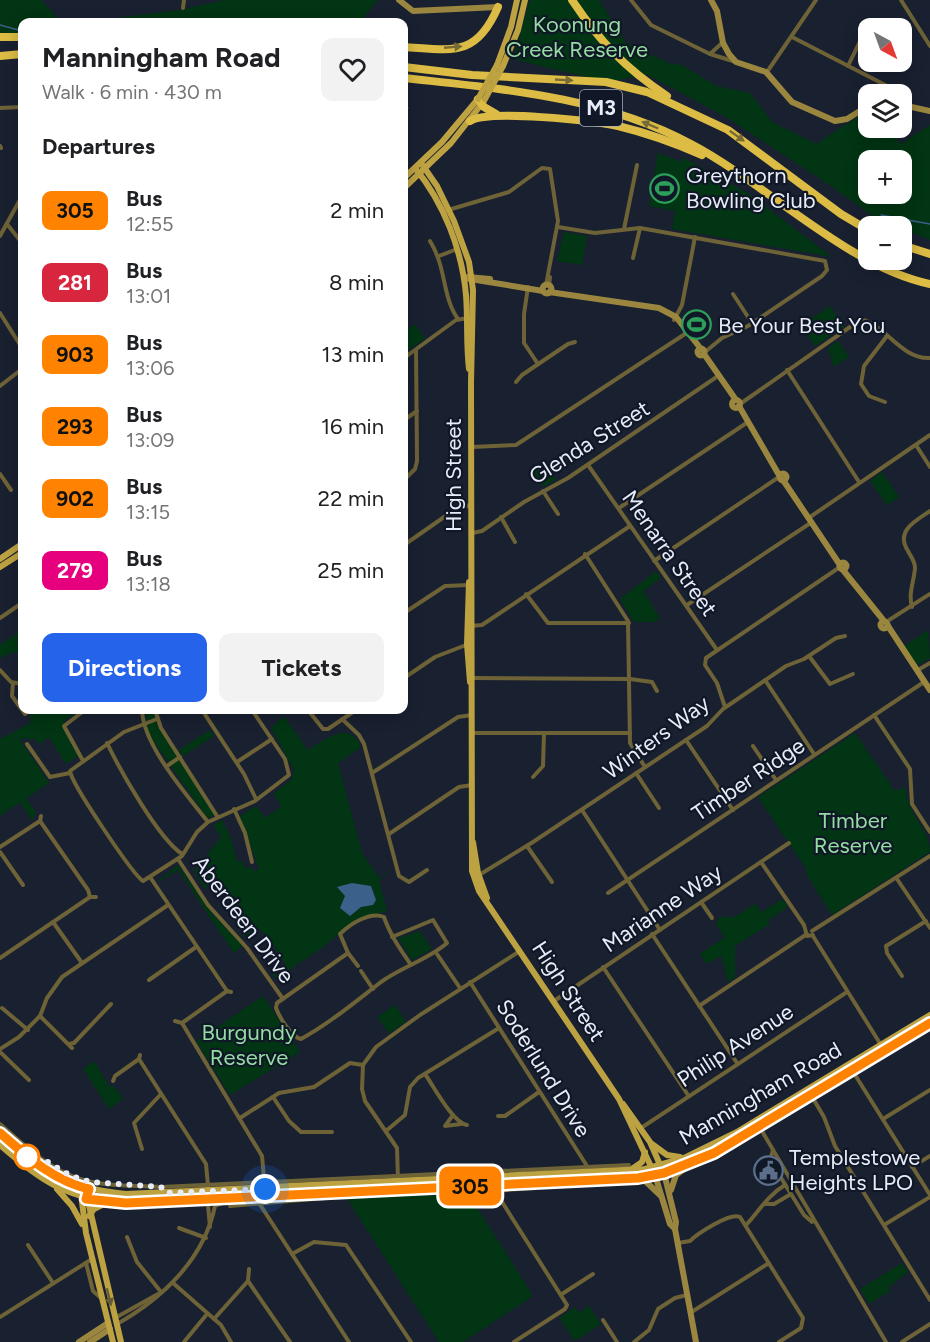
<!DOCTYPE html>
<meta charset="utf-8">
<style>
body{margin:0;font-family:Figtree,sans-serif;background:#f2f2f2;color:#202124;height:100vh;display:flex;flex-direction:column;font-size:22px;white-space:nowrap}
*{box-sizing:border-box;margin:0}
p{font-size:20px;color:#757577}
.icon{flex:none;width:33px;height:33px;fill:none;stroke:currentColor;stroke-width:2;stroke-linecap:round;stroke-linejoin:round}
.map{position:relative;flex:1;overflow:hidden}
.details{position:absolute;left:18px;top:18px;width:390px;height:696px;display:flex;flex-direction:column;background:#fff;border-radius:12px;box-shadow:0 3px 15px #0003}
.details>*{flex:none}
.badge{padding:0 12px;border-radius:9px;font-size:21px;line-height:39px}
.needle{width:39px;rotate:139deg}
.fabs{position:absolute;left:858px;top:18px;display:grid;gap:12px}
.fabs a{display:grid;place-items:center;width:54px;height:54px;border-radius:12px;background:#fff;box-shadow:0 3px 15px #0003;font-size:30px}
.you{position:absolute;width:30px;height:30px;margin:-15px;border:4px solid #fff;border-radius:50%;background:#1a73e8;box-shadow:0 0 0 9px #1a73e833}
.map>.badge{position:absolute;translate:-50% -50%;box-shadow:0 0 0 3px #fff}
h2{padding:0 24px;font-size:22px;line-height:54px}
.round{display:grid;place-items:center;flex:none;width:63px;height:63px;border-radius:12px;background:#f2f2f2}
.head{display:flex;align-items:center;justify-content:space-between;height:102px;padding:0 24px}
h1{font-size:28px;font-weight:700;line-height:45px}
.button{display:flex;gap:12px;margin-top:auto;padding:12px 24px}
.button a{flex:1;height:69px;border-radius:12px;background:#2563eb;color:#fff;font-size:24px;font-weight:700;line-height:69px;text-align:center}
.button a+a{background:#f2f2f2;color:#202124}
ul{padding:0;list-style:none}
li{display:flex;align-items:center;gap:18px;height:72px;padding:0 24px}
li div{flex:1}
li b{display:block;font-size:22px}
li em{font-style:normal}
li .badge{min-width:66px;font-weight:700;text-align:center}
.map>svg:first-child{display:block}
</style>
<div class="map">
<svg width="930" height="1342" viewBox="0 0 930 1342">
<rect width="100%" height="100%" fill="#192030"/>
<g fill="#013513" fill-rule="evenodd">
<path d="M0,0H41L61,21H90L179,10L225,0H378L360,22H22V34H0Z"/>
<path d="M530,0H599L625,42L668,63L682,65L716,86L750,93L772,122L816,144L868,110V128H890L900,144L930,125V240L874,217L828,184L726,117L648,75L606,82L513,59ZM868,160H902V194H868Z"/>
<path d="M658,153L682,162L683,157L749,194L832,257L672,229L675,211L649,206Z"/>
<path d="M564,232L587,236L582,265L557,261Z"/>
<path d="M830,306L844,327L815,346L801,326Z"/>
<path d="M415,324L425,339L408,350L404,343V332Z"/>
<path d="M838,341L849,357L834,367L828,348Z"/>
<path d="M544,462L556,480L543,487L532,470Z"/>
<path d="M882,472L899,497L887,505L870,481Z"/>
<path d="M656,571L661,578L643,591L660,618L655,622H634L620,599Z"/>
<path d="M22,630V652L10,653L0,658V645Z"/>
<path d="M928,630L930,658L918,665L903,647Z"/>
<path d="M30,710H81L65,720L63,726L78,756L66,764L49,737L38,744L34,738L29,740L26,737L20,740L49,783L26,798L36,813L32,821L20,802L0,816V739L29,724L31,719L29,716L32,714Z"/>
<path d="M145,710H153L156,723L214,815L208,819L154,742L148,730Z"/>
<path d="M284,716L308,750C324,740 350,719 361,747L338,763L362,853L379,878L394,869L379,880L387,911L353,922L322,948L275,979L272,973L285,964L270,939L258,928L246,938L242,935L254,924L232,904L215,881L204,889L194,871L221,837L213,825L222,820L231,838L237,862L242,861L245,868L251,867L254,871L259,869L240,816L256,806L265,818L282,806L273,794L292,779L294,770L271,728Z"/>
<path d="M210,730L214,736L183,756L179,750Z"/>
<path d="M855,733L895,791L906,787C905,813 930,827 930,852L832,915L805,872L807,870L758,797Z"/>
<path d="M178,865L209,910L243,946L234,953L178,870L159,882L158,881Z"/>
<path d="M782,899L788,907L768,920L770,924L735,946V978L728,982L721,956L707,964L700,954L725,937L716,924L719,917H734L755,904L762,912Z"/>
<path d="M420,931L432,949L412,960L398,938Z"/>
<path d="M263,996L300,1052L230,1095L196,1041Z"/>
<path d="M395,1005L406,1022L389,1033L377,1017Z"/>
<path d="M94,1061L109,1086L115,1087L123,1099L109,1109L83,1069Z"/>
<path d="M464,1187L533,1296L463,1342H439L346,1197L347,1193Z"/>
<path d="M902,1263L908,1272L888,1288L890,1291L869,1304L860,1289Z"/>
<path d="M589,1306L601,1324L575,1341L559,1318L575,1307L579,1313Z"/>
</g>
<path fill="#3b6089" d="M352,883L371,886L376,900L373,905L361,907L350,916L340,908L345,896L337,887Z"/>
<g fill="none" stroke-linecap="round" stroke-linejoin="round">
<g stroke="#3b6089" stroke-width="1.5">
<path d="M0,25L22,31"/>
<path d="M404,111L408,108"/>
<path d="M881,215L930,224"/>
</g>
<g stroke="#6e6237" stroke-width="4">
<path d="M631,0L651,25L710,54L736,62"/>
<path d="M901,0L930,46"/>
<path d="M183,8L184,0"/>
<path d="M792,37L893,89"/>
<path d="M710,54L722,43"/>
<path d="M848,66L863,35"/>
<path d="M767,72L816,0"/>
<path d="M0,108L22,107"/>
<path d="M0,146L1,148"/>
<path d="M448,210L509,192L542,168L550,169L558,221L546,285"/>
<path d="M7,224L22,243"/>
<path d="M558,227L595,233L640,228L825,261L827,270L822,276L748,326L722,338L705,352"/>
<path d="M624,229L637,165"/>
<path d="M0,236L22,196"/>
<path d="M430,241C447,269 442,297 458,319"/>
<path d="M439,256L457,249"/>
<path d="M633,258L640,228"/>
<path d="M549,286L550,277"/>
<path d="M528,287L524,314V343L538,364"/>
<path d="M733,294L752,323"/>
<path d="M0,313L22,348"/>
<path d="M674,320L682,305L695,237"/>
<path d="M404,358L456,320L468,318"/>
<path d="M787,370L859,482"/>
<path d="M516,382L522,375L568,344L575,342"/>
<path d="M0,386L22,369"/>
<path d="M885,402L869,396L861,384L864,366L887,336"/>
<path d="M740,404L860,320C881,319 900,360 930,358"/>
<path d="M404,420L417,411"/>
<path d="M916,445L930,467"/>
<path d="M472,447L516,445L688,332"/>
<path d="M588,465L717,650"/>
<path d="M0,474L11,490"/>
<path d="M404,480L415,469L417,461L416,350"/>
<path d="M543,491L558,514"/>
<path d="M619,508L748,422"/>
<path d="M501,517L515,542"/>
<path d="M810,517L930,435"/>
<path d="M472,533L482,531L524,502L568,478L718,376"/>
<path d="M404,545L457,508L471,505"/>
<path d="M585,554L628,621L630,743L645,767"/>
<path d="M654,561L779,477"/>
<path d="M526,594L548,623H629"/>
<path d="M687,605L812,522"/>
<path d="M912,607C908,593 914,582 915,568C915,561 911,557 908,551C895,531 915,521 930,511"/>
<path d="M404,613L445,586L469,585"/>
<path d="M0,618L22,603"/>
<path d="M886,622L930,594"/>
<path d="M470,626L482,625L630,526"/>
<path d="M809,656L830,684L853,674"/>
<path d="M0,670L11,682L22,684"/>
<path d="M918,670L930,663"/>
<path d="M404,678L435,657L466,645"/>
<path d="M470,678L630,679L652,682L657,691"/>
<path d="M765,680L814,754"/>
<path d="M13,683L12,696L25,714L29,711"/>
<path d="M725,707L717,683L705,665L706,658L840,567"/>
<path d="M142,710C143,745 186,794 208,822"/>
<path d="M155,710L161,728L217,816"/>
<path d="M202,710L244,774L256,799"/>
<path d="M308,710L323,729H328L356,710"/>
<path d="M874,715L910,769L912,804L930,832"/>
<path d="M157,719L124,732L70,771C71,783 133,875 143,881L182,856L197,832L208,822L255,801L289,775L285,759L252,710"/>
<path d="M342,719L359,735L364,744L399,876L409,882L427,870"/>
<path d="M472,733H630"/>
<path d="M686,740L733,810"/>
<path d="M107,743C120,770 158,838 182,854"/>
<path d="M27,744L50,777L70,773"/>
<path d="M753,746L776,780"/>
<path d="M82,759L64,726L85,710"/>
<path d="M237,762L272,739"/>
<path d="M167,766L180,757"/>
<path d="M372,773L458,717L472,715"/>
<path d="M636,773L659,808"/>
<path d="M533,777L543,766L544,733"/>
<path d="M234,809L245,833L252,862"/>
<path d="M582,810L660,930"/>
<path d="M41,816L40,821L88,890L90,897"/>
<path d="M389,834L459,787L472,785"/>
<path d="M527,846L552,882"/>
<path d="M0,847L40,821"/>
<path d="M0,852L23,885"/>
<path d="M178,859L208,905L247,948L283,999"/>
<path d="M761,862L804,925L807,936L813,935"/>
<path d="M479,875L533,842L707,726L723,709L786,666L804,659L836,638L845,636"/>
<path d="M150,877L227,991"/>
<path d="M897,879L930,928"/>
<path d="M608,893L924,682"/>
<path d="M701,902L712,918"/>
<path d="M53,922L82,963"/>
<path d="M812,931L930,856"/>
<path d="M652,934L737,1063"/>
<path d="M813,936L881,1045"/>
<path d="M392,937L433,920L447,943C429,959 402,967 381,982C355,1002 330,1023 301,1039C291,1037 280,1018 276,1008L277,1003L348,953L340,934C350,924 370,911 384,917C390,935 401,950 411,965"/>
<path d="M348,953L358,966"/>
<path d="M437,954L460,988"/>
<path d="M0,958L90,897H96"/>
<path d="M603,967L688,1095"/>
<path d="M361,971L373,989"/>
<path d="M902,976L887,953L886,946L926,921"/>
<path d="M149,980L196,947"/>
<path d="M470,982L587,1166"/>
<path d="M554,1001L789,843"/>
<path d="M699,1006L807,934"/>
<path d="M2,1008L28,1030"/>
<path d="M40,1016L72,1048"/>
<path d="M175,1021L182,1023L262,1156L265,1189L262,1196"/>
<path d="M182,1023L227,991L231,992"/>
<path d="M69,1044L74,1043L111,1004"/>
<path d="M0,1049L19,1037L40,1016L47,998L62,977L168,905"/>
<path d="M0,1052L29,1080"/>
<path d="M140,1055L139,1059L206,1164L208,1186"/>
<path d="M852,1070L930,1195"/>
<path d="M425,1074C434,1087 453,1123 467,1125"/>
<path d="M113,1081L115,1076L139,1059"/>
<path d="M811,1095L824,1117L835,1146L930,1300"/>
<path d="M273,1097L289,1121L301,1132H332"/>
<path d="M453,1115L445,1126L461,1124"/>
<path d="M498,1116H505L539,1092"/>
<path d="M240,1118L279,1093L314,1087L350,1063L363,1065"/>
<path d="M883,1119L930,1090"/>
<path d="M0,1124C23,1144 47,1168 77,1178C103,1187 133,1185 161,1187L629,1165"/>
<path d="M759,1126L886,1342"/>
<path d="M641,1128L847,992"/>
<path d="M386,1131L405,1115L410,1087L418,1078L499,1028"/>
<path d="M142,1149L134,1123L161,1094"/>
<path d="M773,1150L770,1160L804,1215L812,1222"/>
<path d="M912,1167L930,1156"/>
<path d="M493,1178L497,1194L567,1305L565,1309L514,1342"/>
<path d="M398,1179L397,1148L365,1101L362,1089L363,1065L376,1047L420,1015L520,951"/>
<path d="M476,1192L536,1188"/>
<path d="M203,1201L208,1205L210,1227"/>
<path d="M259,1203L349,1342"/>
<path d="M765,1204H774L791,1194"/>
<path d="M230,1206L338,1197L343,1193"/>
<path d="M746,1225C759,1211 768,1195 785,1185"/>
<path d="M884,1225L930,1197"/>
<path d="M179,1228L206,1238"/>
<path d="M127,1237L137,1262L161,1292"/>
<path d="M678,1243L690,1241C697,1234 730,1212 740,1217L803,1318L801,1328L779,1342"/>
<path d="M28,1245L53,1283"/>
<path d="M292,1254L314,1242L346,1245L411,1342"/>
<path d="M86,1263L93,1291L101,1298"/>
<path d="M249,1269L248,1281L290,1342"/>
<path d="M173,1283L221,1325L231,1342"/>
<path d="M562,1294L593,1274"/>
<path d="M690,1313L769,1263"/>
<path d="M0,1317L92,1259"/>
<path d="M115,1318L158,1294"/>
<path d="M214,1319L248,1281"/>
<path d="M603,1320L617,1342"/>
<path d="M117,1324C163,1298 204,1259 215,1206L227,1201"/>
<path d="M184,1342L207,1314"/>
<path d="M634,1342L649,1330L658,1309L675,1298L687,1295"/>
<path d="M902,1342L930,1324"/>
</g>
<g stroke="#9a863e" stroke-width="6">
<path d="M399,0L413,11L498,7"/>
<path d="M711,0L717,11L723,43L729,54L736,62L766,72L792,102L835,121L847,119L868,106"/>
<path d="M886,94L893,90L897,94"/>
<path d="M902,101L907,106L930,111"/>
<path d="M468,277L490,279"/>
<path d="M464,278L543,291"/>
<circle cx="547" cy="289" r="4.5"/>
<path d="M549,292L659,308L676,317L701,349"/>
<circle cx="701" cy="352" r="3.5"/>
<path d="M704,354L736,400"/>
<circle cx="736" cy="404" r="4"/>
<path d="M739,406L779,475"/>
<circle cx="783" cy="477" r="3.5"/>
<path d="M783,480L840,565"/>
<circle cx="843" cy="566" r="3.5"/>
<path d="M843,570L884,621"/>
<circle cx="884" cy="625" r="3.5"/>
<path d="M888,626L930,690"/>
<path d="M664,1173L676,1222L675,1229L696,1342"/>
<path d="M655,1175L670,1224L675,1229"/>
<path d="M642,1178L661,1196"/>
<path d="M671,1190L676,1175L688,1166"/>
<path d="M79,1342L108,1323"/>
<path d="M90,1342L110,1329"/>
</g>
<g stroke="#bda242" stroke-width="6">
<path d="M497,65L511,27L517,0"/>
<path d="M503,66L518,30L525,0"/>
<path d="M421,163L437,186L454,221L469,262L473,290L471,382L472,871L479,891L619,1099L655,1175"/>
<path d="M415,168C444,203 462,250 466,295C468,320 466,345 469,369"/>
<path d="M404,178L442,142L478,99"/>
<path d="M404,188L451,143L484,101"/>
<path d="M0,559L22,544"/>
<path d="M0,567L22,553"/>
<path d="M469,582L467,644L470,682"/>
<path d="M473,842L478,873L487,898"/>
<path d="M623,1104L650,1142L661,1167"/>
<path d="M0,1133C45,1173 64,1188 126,1194L645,1169L684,1158L737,1132L930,1015"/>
<path d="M652,1144L667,1155L680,1157"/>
<path d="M0,1145C44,1183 67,1199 126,1203L642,1178L692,1164L714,1153L930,1023"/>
<path d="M632,1169L642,1162L645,1152"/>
<path d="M57,1189L72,1206L82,1224"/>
<path d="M81,1194L86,1233L113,1342"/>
<path d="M87,1197L121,1342"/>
<path d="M89,1216L94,1209L108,1202"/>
</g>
<g stroke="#dcbc44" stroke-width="8">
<path d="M572,0C600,42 625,68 667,96"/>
<path d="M0,37H22"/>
<path d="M404,47C452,50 476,58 498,7"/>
<path d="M0,56L22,54"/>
<path d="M404,67L472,75L606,82L647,92L728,130L841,214L868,230"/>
<path d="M404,78C502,89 601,96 691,144C767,184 848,267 930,284"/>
<path d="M478,99L484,107L496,114"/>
<path d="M470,121C489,109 593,121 618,126C647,133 675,143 702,155"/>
<path d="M902,245L930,254"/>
</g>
<g stroke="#bda242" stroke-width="6">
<path d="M478,99L497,65"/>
<path d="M485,99L503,66"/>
</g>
</g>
<defs><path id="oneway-solid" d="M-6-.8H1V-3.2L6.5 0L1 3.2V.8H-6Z" transform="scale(1.5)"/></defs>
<g fill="#766a35">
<use href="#oneway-solid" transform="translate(453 47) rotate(-5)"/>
<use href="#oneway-solid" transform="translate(564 80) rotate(3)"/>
<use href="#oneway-solid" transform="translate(650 125) rotate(-157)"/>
<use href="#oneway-solid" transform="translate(737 136) rotate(36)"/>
</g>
<use fill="#665c34" href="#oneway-solid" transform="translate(109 1297) rotate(76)"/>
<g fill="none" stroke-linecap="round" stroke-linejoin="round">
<defs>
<path id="line" d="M0,1133C27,1156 53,1181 89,1189L86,1199L126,1203L638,1178L664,1173L714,1153L930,1023"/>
</defs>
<use href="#line" stroke="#fff" stroke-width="14"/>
<use href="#line" stroke="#ff8200" stroke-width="9"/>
<path stroke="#e7ecf8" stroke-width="6" stroke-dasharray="0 10.8" d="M27,1157L46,1161L71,1176L91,1182L161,1187L166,1193L265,1189"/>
</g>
<defs>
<symbol id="stadium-ring" viewBox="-11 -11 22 22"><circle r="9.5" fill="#101726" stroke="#2e9e5b" stroke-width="1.5"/><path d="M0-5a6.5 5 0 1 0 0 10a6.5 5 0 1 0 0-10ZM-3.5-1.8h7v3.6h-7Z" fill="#2e9e5b"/></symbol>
<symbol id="civic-ring" viewBox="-11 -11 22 22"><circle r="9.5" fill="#101726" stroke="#5c6f8a" stroke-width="1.5"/><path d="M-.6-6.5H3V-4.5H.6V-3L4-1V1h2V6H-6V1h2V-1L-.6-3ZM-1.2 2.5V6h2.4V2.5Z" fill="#5c6f8a"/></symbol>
</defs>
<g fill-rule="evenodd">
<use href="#stadium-ring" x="648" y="172" width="33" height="33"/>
<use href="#stadium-ring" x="680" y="308" width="33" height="33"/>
<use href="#civic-ring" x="752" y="1154" width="33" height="33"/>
</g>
<circle fill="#fff" stroke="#ff8200" stroke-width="3" cx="27" cy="1157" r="12"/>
<g text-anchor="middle" stroke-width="4.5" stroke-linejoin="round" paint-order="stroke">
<rect fill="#101726" stroke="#a6acb9" stroke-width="1.5" x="580" y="90" width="42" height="36" rx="4.5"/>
<g font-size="21" font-weight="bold" fill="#e7ecf8">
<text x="601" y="115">M3</text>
</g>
<g font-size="22" fill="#94dca2" stroke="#101726">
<text x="577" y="32">Koonung<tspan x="577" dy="25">Creek Reserve</tspan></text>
<text x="853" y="828">Timber<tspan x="853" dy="25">Reserve</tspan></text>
<text x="249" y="1040">Burgundy<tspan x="249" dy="25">Reserve</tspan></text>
</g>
<g font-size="22" fill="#e7ecf8" stroke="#101726" text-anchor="start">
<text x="686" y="183">Greythorn<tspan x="686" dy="25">Bowling Club</tspan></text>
<text x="718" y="333">Be Your Best You</text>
<text x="789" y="1165">Templestowe<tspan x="789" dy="25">Heights LPO</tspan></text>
</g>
<g font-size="22" fill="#e7ecf8" stroke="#101726">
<text transform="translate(589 442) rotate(-32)" y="8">Glenda Street</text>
<text transform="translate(453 475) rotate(-90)" y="8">High Street</text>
<text transform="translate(670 553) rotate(55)" y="8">Menarra Street</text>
<text transform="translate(656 737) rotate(-36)" y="8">Winters Way</text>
<text transform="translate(748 779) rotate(-34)" y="8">Timber Ridge</text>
<text transform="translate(662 908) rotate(-34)" y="8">Marianne Way</text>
<text transform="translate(244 919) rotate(53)" y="8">Aberdeen Drive</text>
<text transform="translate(569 991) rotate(57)" y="8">High Street</text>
<text transform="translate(735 1045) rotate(-33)" y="8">Philip Avenue</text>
<text transform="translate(544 1068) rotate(58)" y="8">Soderlund Drive</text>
<text transform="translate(760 1093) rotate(-30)" y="8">Manningham Road</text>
</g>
</g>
</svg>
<div class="fabs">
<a><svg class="needle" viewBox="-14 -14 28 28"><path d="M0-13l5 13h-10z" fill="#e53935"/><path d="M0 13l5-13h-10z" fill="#757577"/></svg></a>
<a><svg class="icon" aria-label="layers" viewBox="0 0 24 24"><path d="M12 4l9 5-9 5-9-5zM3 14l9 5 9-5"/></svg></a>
<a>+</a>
<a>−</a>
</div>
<div class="you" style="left:265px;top:1189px"></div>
<b class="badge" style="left:470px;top:1186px;background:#ff8200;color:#111">305</b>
<section class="details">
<div class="head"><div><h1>Manningham Road</h1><p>Walk · 6 min · 430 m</p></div><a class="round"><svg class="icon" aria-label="heart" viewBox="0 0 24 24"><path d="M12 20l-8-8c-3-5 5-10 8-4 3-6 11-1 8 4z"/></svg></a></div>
<h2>Departures</h2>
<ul>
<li><span class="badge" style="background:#ff8200;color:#111">305</span><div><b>Bus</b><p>12:55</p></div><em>2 min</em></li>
<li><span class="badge" style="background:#d7263d;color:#fff">281</span><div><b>Bus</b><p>13:01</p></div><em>8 min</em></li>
<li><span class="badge" style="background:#ff8200;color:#111">903</span><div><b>Bus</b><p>13:06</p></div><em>13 min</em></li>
<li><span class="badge" style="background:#ff8200;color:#111">293</span><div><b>Bus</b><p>13:09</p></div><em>16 min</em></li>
<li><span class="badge" style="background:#ff8200;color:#111">902</span><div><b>Bus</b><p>13:15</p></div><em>22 min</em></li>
<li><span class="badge" style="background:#e6007e;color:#fff">279</span><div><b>Bus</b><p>13:18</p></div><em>25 min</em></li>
</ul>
<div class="button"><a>Directions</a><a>Tickets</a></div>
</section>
</div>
